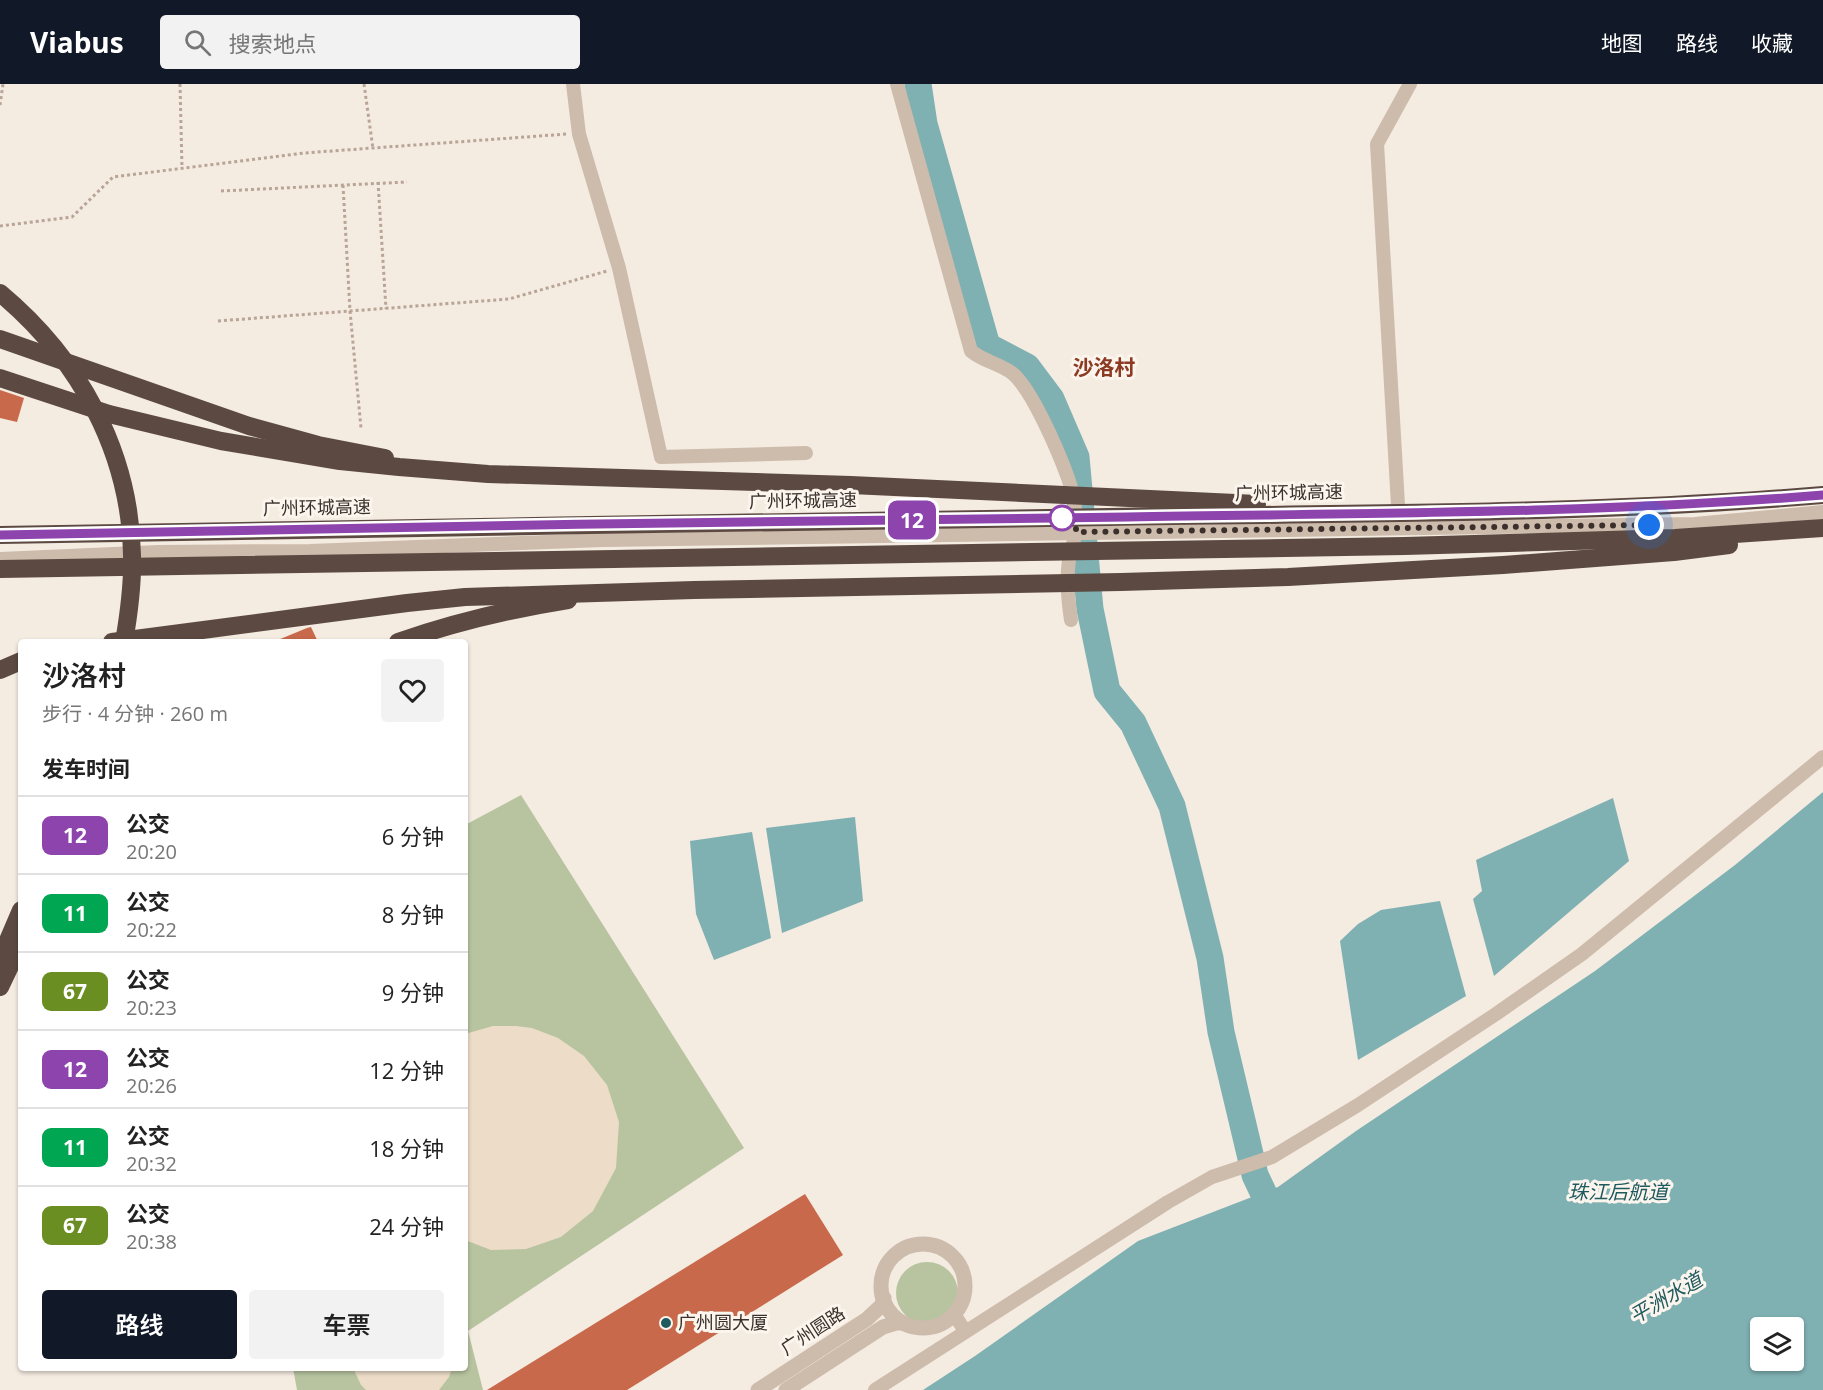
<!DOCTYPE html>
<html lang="zh">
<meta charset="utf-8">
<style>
body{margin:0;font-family:"Open Sans","Noto Sans SC",sans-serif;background:#f2f2f2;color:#222;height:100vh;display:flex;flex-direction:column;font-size:22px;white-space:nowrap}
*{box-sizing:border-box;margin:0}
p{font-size:20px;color:#767676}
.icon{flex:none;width:33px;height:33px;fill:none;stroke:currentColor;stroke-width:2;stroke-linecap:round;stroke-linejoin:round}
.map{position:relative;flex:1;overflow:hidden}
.side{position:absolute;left:18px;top:555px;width:450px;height:732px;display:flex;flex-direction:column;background:#fff;border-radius:6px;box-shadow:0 2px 4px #0004}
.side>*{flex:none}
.badge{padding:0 12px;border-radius:9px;font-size:21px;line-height:39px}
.buttons{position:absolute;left:1750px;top:1233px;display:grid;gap:12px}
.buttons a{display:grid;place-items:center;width:54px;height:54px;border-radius:6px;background:#fff;box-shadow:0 2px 4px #0004;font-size:30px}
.you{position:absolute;width:30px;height:30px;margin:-15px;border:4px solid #fff;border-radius:50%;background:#1a73e8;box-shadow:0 0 0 9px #1a73e833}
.map>.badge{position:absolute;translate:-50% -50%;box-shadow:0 0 0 3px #fff}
h2{padding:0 24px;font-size:22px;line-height:54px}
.round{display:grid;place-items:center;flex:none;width:63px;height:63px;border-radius:6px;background:#f2f2f2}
.overview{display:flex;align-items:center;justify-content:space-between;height:102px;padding:0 24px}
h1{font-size:28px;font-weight:600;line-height:45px}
.primary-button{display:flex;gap:12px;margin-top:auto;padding:12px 24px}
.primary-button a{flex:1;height:69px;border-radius:6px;background:#111827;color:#fff;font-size:24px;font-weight:600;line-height:69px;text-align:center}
.primary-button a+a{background:#f2f2f2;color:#222}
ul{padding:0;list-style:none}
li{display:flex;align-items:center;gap:18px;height:78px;padding:0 24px;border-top:2px solid #e0e0e0}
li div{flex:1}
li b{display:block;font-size:22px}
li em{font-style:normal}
li .badge{min-width:66px;font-weight:700;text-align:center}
header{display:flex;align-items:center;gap:36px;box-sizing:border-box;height:84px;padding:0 30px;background:#111827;color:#fff}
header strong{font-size:28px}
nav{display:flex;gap:33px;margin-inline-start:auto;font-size:21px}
.search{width:420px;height:54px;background:#f2f2f2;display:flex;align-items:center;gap:15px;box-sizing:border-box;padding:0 21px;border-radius:6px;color:#767676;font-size:22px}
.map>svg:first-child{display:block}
</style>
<header>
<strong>Viabus</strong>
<div class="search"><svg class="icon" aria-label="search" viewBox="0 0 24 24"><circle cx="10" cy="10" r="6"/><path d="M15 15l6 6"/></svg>搜索地点</div>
<nav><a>地图</a><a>路线</a><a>收藏</a></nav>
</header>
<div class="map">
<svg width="1823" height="1306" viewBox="0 0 1823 1306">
<rect width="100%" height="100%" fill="#f4ebe1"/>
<g fill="#b8c4a0">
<path d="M521,711L744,1064L468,1247L483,1306H297L293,1284H465V905L468,902L465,894V741Z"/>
<circle cx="927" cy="1209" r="31"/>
</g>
<g fill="#ecdcc8">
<path d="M493,942H516L532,944L558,954L584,972L607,1001L619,1038L616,1084L593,1127L561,1153L526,1165L491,1166L465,1156V950Z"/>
<path d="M353,1284H452L449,1293L439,1306H366L361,1301Z"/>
</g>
<g fill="#7fb0b2" fill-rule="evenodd">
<path d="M1823,708V1306H923L975,1272L1138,1157L1278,1103L1356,1047L1595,887L1735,781ZM1761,1244H1794V1276H1761Z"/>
<path d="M1613,714L1629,777L1494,892L1473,815L1482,807L1476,776Z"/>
<path d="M855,733L863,817L782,849L766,744Z"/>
<path d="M752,748L771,854L714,876L696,830L690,757Z"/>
<path d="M1440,817L1466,912L1358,976L1340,857L1358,840L1381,826Z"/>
</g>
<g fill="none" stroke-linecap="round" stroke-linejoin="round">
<path stroke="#7fb0b2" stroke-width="27" d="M918,0L924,40L987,262L1027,283L1051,315L1076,373L1090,525L1107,607L1133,639L1172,722L1210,874L1221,948L1255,1091L1278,1140"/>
</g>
<g fill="#c8694b">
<path d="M0,306L24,314L17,338L0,334Z"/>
<path d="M311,543L318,558H273L307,544Z"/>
<path d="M805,1110L843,1171L627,1306H487Z"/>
</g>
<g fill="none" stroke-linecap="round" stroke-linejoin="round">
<g stroke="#b9a596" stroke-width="3" stroke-dasharray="3 3" stroke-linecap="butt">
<path d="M180,0L182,84"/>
<path d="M364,0L373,65"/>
<path d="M0,21L3,0"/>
<path d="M378,98L386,225"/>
<path d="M343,101L350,227L361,344"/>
<path d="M221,107L407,98"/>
<path d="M0,142L72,133L113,93L304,69L567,50"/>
<path d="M218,237L509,215L607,187"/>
</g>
<g stroke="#cdbbac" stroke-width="14">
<path d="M573,0L579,50L619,184L661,373L806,369"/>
<path d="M897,0L971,267C983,277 1000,280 1012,289C1032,305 1059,369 1068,394C1073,408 1076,425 1076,440C1076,452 1072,464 1069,476C1066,496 1068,516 1071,536"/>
<path d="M1399,438L1377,60L1410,0"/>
<path d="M0,475L159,468L310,467L603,456L1695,440L1823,428"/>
<path d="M954,1230L965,1247"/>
<path d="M875,1306L1168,1118L1212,1093L1272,1073L1358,1021L1496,930L1582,870L1823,673"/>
</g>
<g stroke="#cdbbac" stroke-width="15">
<circle cx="923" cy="1202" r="42"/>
<path d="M758,1306L867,1235L882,1221L884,1214"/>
<path d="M786,1306L883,1243L896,1239H904"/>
</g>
<g stroke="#5c4a42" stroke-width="18">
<path d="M0,255L249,342L318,361L385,374"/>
<path d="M398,558C453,539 511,525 568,516"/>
<path d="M0,586L21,577"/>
<path d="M0,875L21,826"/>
<path d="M0,903L21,859"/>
</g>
<g stroke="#5c4a42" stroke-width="18">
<path d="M0,209C79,275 130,367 132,471C133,500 129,529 124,558"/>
<path d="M0,294L109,330L221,357L340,377L399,383L488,390L851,401L1257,420"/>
<path d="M0,451C370,444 739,439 1109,433C1347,429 1586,431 1823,411"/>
<path d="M0,485L1405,462L1675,454L1823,444"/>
<path d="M112,558L407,519L465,513L694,506L1121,498L1288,493L1503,481L1674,468L1729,461"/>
</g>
</g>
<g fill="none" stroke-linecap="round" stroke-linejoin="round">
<defs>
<path id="line" d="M0,451C376,442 751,438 1127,433C1359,429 1592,430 1823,411"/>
</defs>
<use href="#line" stroke="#fff" stroke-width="14"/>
<use href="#line" stroke="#8e44ad" stroke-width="9"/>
<path stroke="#3b302b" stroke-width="6" stroke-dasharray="0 10.8" d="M1062,434L1076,438V448L1649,441"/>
</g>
<circle fill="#fff" stroke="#8e44ad" stroke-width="3" cx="1062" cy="434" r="12"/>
<circle fill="#1f5a5e" stroke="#fbf5ee" stroke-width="2" cx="666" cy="1239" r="6"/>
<g text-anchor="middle" stroke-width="6" stroke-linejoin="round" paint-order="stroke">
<g font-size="18" fill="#3b302b" stroke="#fbf5ee">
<text transform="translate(1289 409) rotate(-1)" y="6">广州环城高速</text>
<text transform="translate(803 417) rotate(-1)" y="6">广州环城高速</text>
<text transform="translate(317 424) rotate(-1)" y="6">广州环城高速</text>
<text transform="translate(813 1247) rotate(-33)" y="6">广州圆路</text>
</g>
<g font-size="18" fill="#3b302b" stroke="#fbf5ee" text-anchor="start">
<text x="678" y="1245">广州圆大厦</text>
</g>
<g font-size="20" font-style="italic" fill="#1f5a5e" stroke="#fbf5ee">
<text x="1618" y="1115">珠江后航道</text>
<text transform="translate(1666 1214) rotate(-30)" y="7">平洲水道</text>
</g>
<g font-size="21" font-weight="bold" fill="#8c3b22" stroke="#fbf5ee">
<text x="1104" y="291">沙洛村</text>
</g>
</g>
</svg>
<div class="buttons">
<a><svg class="icon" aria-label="layers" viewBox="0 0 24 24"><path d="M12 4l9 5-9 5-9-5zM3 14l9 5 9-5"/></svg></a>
</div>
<div class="you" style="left:1649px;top:441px"></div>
<b class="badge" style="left:912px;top:436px;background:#8e44ad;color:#fff">12</b>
<section class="side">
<div class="overview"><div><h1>沙洛村</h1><p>步行 · 4 分钟 · 260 m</p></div><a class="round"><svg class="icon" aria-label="heart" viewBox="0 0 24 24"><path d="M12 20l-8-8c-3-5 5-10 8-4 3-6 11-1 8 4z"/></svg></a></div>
<h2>发车时间</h2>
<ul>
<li><span class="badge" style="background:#8e44ad;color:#fff">12</span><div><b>公交</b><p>20:20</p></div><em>6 分钟</em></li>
<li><span class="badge" style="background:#00a651;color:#fff">11</span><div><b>公交</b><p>20:22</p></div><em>8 分钟</em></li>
<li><span class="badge" style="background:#6b8e23;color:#fff">67</span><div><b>公交</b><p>20:23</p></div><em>9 分钟</em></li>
<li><span class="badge" style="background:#8e44ad;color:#fff">12</span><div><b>公交</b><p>20:26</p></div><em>12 分钟</em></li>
<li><span class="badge" style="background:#00a651;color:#fff">11</span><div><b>公交</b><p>20:32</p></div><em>18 分钟</em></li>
<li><span class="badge" style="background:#6b8e23;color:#fff">67</span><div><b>公交</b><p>20:38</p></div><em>24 分钟</em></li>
</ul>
<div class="primary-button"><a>路线</a><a>车票</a></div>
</section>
</div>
